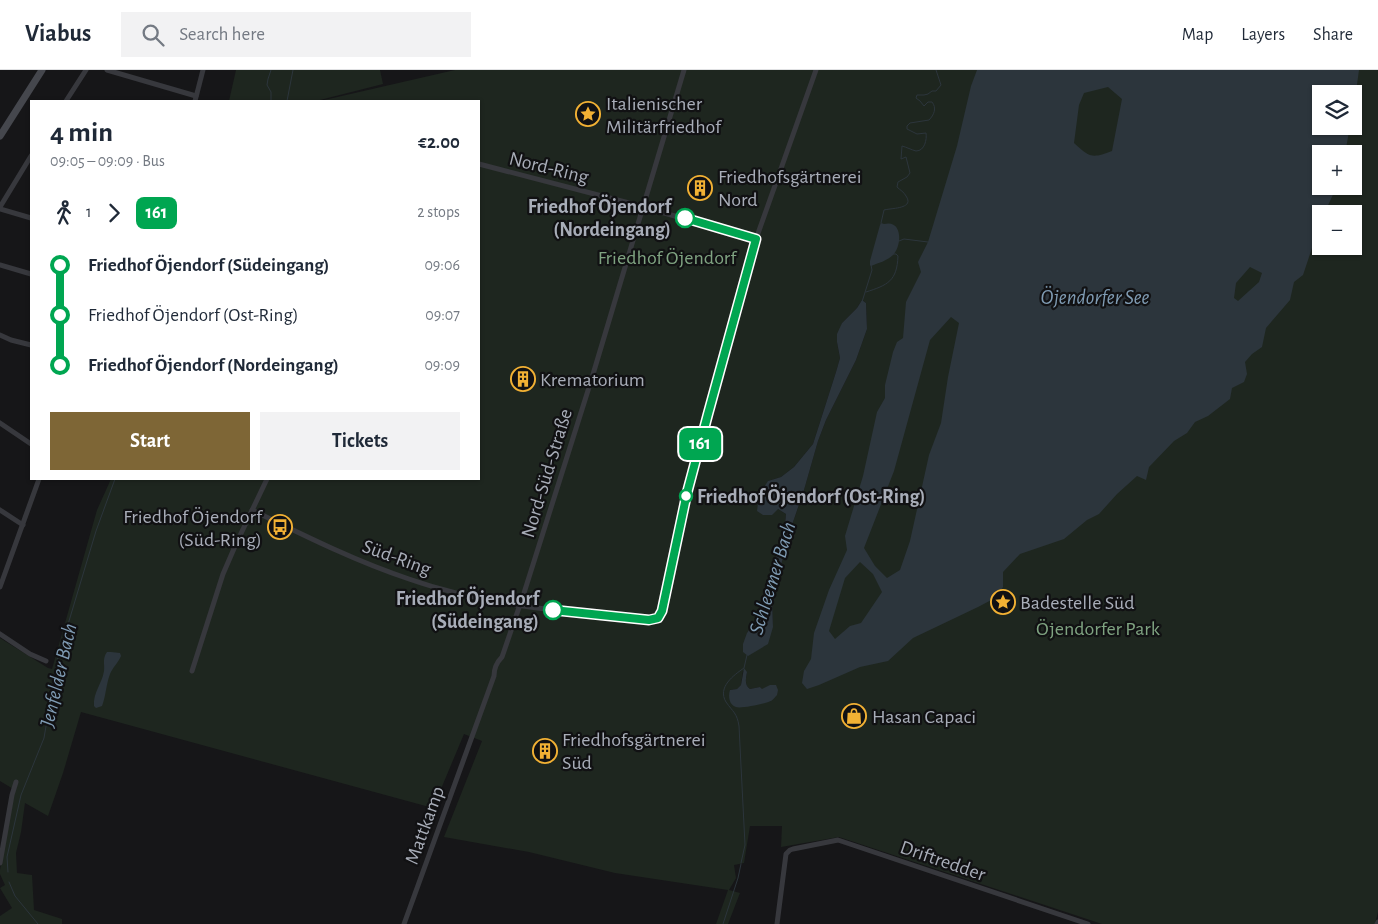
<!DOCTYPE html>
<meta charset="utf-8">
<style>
body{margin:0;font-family:"Alegreya Sans",sans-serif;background:#f2f2f3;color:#1f2937;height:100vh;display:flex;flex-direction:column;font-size:19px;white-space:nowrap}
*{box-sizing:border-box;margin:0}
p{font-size:16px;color:#747a83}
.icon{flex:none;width:28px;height:28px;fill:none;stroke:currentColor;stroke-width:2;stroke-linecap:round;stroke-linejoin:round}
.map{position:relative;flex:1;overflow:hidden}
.panel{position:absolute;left:30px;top:30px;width:450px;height:380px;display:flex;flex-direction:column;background:#fff;border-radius:0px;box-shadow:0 1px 4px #0004}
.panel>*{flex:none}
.badge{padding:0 10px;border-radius:8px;font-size:18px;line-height:32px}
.buttons{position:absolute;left:1312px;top:15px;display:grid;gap:10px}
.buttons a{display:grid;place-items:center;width:50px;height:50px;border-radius:0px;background:#fff;box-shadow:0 1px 4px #0004;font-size:25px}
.map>.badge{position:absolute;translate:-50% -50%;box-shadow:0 0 0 2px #fff}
.legs{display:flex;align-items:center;gap:8px;height:55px;padding:0 20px;font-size:16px}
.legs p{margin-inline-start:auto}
.overview{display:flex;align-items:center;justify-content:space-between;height:85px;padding:0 20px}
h1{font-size:28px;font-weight:700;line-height:38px}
.cta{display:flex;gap:10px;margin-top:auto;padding:10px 20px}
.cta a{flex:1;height:58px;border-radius:0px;background:#7e6636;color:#fff;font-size:20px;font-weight:700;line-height:58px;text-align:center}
.cta a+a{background:#f2f2f3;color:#1f2937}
ul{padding:0 20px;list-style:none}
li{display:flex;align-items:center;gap:18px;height:50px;font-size:19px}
li i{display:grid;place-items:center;width:8px;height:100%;margin:0 6px;background:currentColor}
li i::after{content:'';width:12px;height:12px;margin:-6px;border:4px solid;border-radius:50%;background:#fff}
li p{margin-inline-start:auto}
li:first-child i{background:linear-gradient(#0000 50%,currentColor 0)}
li:last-child i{background:linear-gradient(currentColor 50%,#0000 0)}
header{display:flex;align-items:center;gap:30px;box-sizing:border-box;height:70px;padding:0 25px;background:#fff;border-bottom:1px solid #e0e1e3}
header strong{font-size:24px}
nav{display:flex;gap:28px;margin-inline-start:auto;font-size:18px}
.search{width:350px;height:45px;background:#f2f2f3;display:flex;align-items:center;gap:12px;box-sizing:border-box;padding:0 18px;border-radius:0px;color:#747a83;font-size:19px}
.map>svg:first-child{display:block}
</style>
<header>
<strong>Viabus</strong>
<div class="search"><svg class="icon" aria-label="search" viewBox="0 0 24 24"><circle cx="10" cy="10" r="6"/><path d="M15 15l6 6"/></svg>Search here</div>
<nav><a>Map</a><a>Layers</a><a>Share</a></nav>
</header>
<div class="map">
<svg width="1378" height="854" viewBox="0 0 1378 854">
<rect width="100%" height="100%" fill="#161618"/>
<g fill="#1e261f" fill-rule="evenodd">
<path d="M236,0H380L383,14L316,31H229Z"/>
<path d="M455,0H1378V842L1375,854H1102L839,767L781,777L782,756H750L744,793L734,795L736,808L729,820L740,823L728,854H716L728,820L615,803L529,782L444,767L482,671L464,664L433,738L81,642L63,703L48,746L25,733L21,762L16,783L17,803L32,805L34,840L62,849V854H0V846L12,838L0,818L5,815L0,804V800L15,720L0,711V568L48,598L52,599L97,440L111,409H479V31H320ZM1321,24H1354V56H1321ZM1321,84H1354V116H1321ZM1321,144H1354V176H1321ZM862,230L866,233L867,259L856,290L826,350L818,371L804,420L792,455L772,528L773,557L747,563L761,541L785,455L786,444L778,439L768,411L781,407L794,397L813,374L836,302L840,288L837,272L842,253L857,238ZM743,601L747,602C746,608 744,615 750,619L760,617L771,631L743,637H737L730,620L737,619L741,615Z"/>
</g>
<g fill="#2c353c" fill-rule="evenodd">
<path d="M977,0H1359L1354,36V24H1321V56H1350L1345,84H1321V116H1337L1324,144H1321V151L1303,205L1294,212L1290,230L1266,258L1262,277L1252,284L1245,292L1247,304L1244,312L1232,318L1230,329L1208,346L1195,352L1187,363L1174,371L1149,397L1146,410L1137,406L1117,424L1099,444L1087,450L1064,469L1020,484L1003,502V517L997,527L978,537L913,568L888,591L860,597L819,615L807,619L802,613L804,601L811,589L814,563L829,520L847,480L845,466L863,406L877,342L885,328V315L893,282L897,272L903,268L906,232L921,202L918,192L928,172L957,76L971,16ZM1108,17L1122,29L1112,81C1092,89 1089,87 1074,73L1079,35L1084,23ZM1250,197L1262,203L1259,212L1238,231L1234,228L1236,213ZM951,247L959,253L948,307L941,353L929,385L910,471L900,500L887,508L875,496L864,478L894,401L930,270ZM860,492L873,504L882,522L861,553L850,556L835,569L829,561L845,508Z"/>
<path d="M881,153L884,154C903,149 902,176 893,185C887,191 878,193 871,196L870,195V191L880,155Z"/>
<path d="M862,230L866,233L867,259L856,290L826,350L818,371L804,420L792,455L772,528L773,557L768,574L748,586L743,582V574L747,563L761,541L785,455L786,444L778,439L772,445H763L757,441L759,425L768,411L781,407L794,397L813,374L836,302L840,288L837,272V264L842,253L857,238Z"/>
<path d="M107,582H111L120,583L121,586C118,593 113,597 110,604C106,615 106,625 102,636L96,638L94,636C93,622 102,614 104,601C105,594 102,589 107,582Z"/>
<path d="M744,598L747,602C746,608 744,615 750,619L760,617L762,619L770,615H776L778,620L777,625C775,627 774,629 771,631C767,633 741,639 736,637C729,635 728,626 730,620L737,619L741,615Z"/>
</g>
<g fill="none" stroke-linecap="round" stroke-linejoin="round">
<g stroke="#2c353c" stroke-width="1">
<path d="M271,31V22L267,15L268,9L271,0"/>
<path d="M287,31L293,0"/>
<path d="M881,153L884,140C891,138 915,139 906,126C904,122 900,120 897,117L898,112L907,107L910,103L906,87L901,89L902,76C906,77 912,80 916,81C925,81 927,69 926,63L917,64L907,59V56L910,53L929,50C934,45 937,38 932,32H928L924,36L920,31L916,28L917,25H924L928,24L932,21H936L941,15L936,0"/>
<path d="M899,171L904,169L928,172"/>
<path d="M866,222C888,215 897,211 898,186L896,184H893"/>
<path d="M862,232L872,200L871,195"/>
<path d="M741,793L745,775L739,656C737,643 733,642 726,632C717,617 734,605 744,598L747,585"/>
<path d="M8,802L7,787L21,725L44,668L57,591L96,461L115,409"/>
<path d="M9,812L15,826L38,854"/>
<path d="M723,854L738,808L741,794"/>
</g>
<g stroke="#37383d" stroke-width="5">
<path d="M107,0L196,26"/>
<path d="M66,31L86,0"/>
<path d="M195,31L203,0"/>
<path d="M479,94L629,133L756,169"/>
<path d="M0,137L31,86"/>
<path d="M0,139L31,148"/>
<path d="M0,195L31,204"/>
<path d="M0,265L11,270L31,275"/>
<path d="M0,353L31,374"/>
<path d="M0,440L23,455"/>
<path d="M252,440C303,465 355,491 409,509C486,536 568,542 649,550L658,547L663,538L687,423L707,344L756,169L816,0"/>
<path d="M0,517L39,409"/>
<path d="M0,564L30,584L46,591"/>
<path d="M192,601L223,504L236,474L267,409"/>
<path d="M0,793L12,725L16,712"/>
<path d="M404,854L494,606C494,599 497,592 502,587L524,523L591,311L684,0"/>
<path d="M777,854L786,784L790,780L793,779L838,770L1088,854"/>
<path d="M1377,854L1378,852"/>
</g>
<path stroke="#45474d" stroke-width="7" d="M0,66L42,0"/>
</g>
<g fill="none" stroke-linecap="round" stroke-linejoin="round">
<defs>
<path id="line-1" d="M553,540L649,550L658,548L662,541L687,423L708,344L756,169L685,148"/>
</defs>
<use href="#line-1" stroke="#fff" stroke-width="11"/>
<use href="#line-1" stroke="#00a651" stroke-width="8"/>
</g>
<defs>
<symbol id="sight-ring" viewBox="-11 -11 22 22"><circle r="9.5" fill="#111113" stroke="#f2b134" stroke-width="1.5"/><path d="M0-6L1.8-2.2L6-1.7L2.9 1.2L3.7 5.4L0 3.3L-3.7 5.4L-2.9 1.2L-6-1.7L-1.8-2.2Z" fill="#f2b134"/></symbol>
<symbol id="building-ring" viewBox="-11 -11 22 22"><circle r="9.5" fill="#111113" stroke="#f2b134" stroke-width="1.5"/><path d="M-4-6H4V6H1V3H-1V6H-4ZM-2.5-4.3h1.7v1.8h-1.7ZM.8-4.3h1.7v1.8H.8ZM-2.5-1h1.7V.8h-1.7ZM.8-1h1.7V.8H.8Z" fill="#f2b134"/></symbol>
<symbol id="bus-ring" viewBox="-11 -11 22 22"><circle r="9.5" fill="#111113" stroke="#f2b134" stroke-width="1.5"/><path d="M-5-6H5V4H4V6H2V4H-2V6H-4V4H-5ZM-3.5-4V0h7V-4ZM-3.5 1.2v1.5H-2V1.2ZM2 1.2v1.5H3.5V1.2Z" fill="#f2b134"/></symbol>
<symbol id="shop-ring" viewBox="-11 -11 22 22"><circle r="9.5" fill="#111113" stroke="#f2b134" stroke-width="1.5"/><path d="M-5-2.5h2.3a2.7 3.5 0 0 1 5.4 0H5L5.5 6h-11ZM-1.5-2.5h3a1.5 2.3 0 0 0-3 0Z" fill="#f2b134"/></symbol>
</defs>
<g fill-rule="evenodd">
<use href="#sight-ring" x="574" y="30" width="28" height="28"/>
<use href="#building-ring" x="686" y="104" width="28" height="28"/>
<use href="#building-ring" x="509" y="295" width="28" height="28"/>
<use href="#bus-ring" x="266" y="443" width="28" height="28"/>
<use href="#sight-ring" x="989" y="518" width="28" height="28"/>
<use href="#shop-ring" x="840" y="632" width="28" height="28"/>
<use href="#building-ring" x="531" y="667" width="28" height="28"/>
</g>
<g fill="#fff" stroke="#00a651" stroke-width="2.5">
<circle cx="685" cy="148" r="9"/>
<circle cx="686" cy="426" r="6"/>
<circle cx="553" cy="540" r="9"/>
</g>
<g text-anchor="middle" stroke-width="4.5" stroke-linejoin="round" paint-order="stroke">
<g font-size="20" fill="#a8adb8" stroke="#111113" text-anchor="start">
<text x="606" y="40">Italienischer<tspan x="606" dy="23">Militärfriedhof</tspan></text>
<text x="718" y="113">Friedhofsgärtnerei<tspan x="718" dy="23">Nord</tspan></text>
<text x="540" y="316">Krematorium</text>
<text x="262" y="453" text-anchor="end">Friedhof Öjendorf<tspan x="262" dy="23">(Süd-Ring)</tspan></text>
<text x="1020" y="539">Badestelle Süd</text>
<text x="872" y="653">Hasan Capaci</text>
<text x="562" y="676">Friedhofsgärtnerei<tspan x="562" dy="23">Süd</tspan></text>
</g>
<g font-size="20" fill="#a8adb8" stroke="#111113">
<text transform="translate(549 97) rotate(14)" y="7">Nord-Ring</text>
<text transform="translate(546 403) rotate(-73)" y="7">Nord-Süd-Straße</text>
<text transform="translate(397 487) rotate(20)" y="7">Süd-Ring</text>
<text transform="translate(424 755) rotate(-70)" y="7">Mattkamp</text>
<text transform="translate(943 790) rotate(19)" y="7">Driftredder</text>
</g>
<g font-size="20" font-weight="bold" fill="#a8adb8" stroke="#111113" text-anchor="end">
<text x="671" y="143">Friedhof Öjendorf<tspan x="671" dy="23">(Nordeingang)</tspan></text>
<text x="697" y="433" text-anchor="start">Friedhof Öjendorf (Ost-Ring)</text>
<text x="539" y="535">Friedhof Öjendorf<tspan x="539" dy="23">(Südeingang)</tspan></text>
</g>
<g font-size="20" fill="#7fa381" stroke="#111113">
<text x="667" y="194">Friedhof Öjendorf</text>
<text x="1098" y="565">Öjendorfer Park</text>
</g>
<g font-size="21" font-style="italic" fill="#7f9bb3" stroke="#111113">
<text x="1095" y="234">Öjendorfer See</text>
<text transform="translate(772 508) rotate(-73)" y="7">Schleemer Bach</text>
<text transform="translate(58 605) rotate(-77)" y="7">Jenfelder Bach</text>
</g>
</g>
</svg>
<div class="buttons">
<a><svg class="icon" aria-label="layers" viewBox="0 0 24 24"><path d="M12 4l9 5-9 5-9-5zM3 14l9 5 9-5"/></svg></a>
<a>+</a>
<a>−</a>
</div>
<b class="badge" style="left:700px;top:374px;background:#00a651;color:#fff">161</b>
<section class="panel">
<div class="overview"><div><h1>4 min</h1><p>09:05 – 09:09 · Bus</p></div><b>€2.00</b></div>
<div class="legs"><svg class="icon" aria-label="walk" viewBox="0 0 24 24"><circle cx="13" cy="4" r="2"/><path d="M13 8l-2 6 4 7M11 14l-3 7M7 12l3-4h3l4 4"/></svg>1<svg class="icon" aria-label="forward" viewBox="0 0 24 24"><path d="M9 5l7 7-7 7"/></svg><b class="badge" style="background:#00a651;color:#fff">161</b><p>2 stops</p></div>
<ul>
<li><i style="color:#00a651"></i><b>Friedhof Öjendorf (Südeingang)</b><p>09:06</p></li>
<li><i style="color:#00a651"></i><span>Friedhof Öjendorf (Ost-Ring)</span><p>09:07</p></li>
<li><i style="color:#00a651"></i><b>Friedhof Öjendorf (Nordeingang)</b><p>09:09</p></li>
</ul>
<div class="cta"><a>Start</a><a>Tickets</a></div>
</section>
</div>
